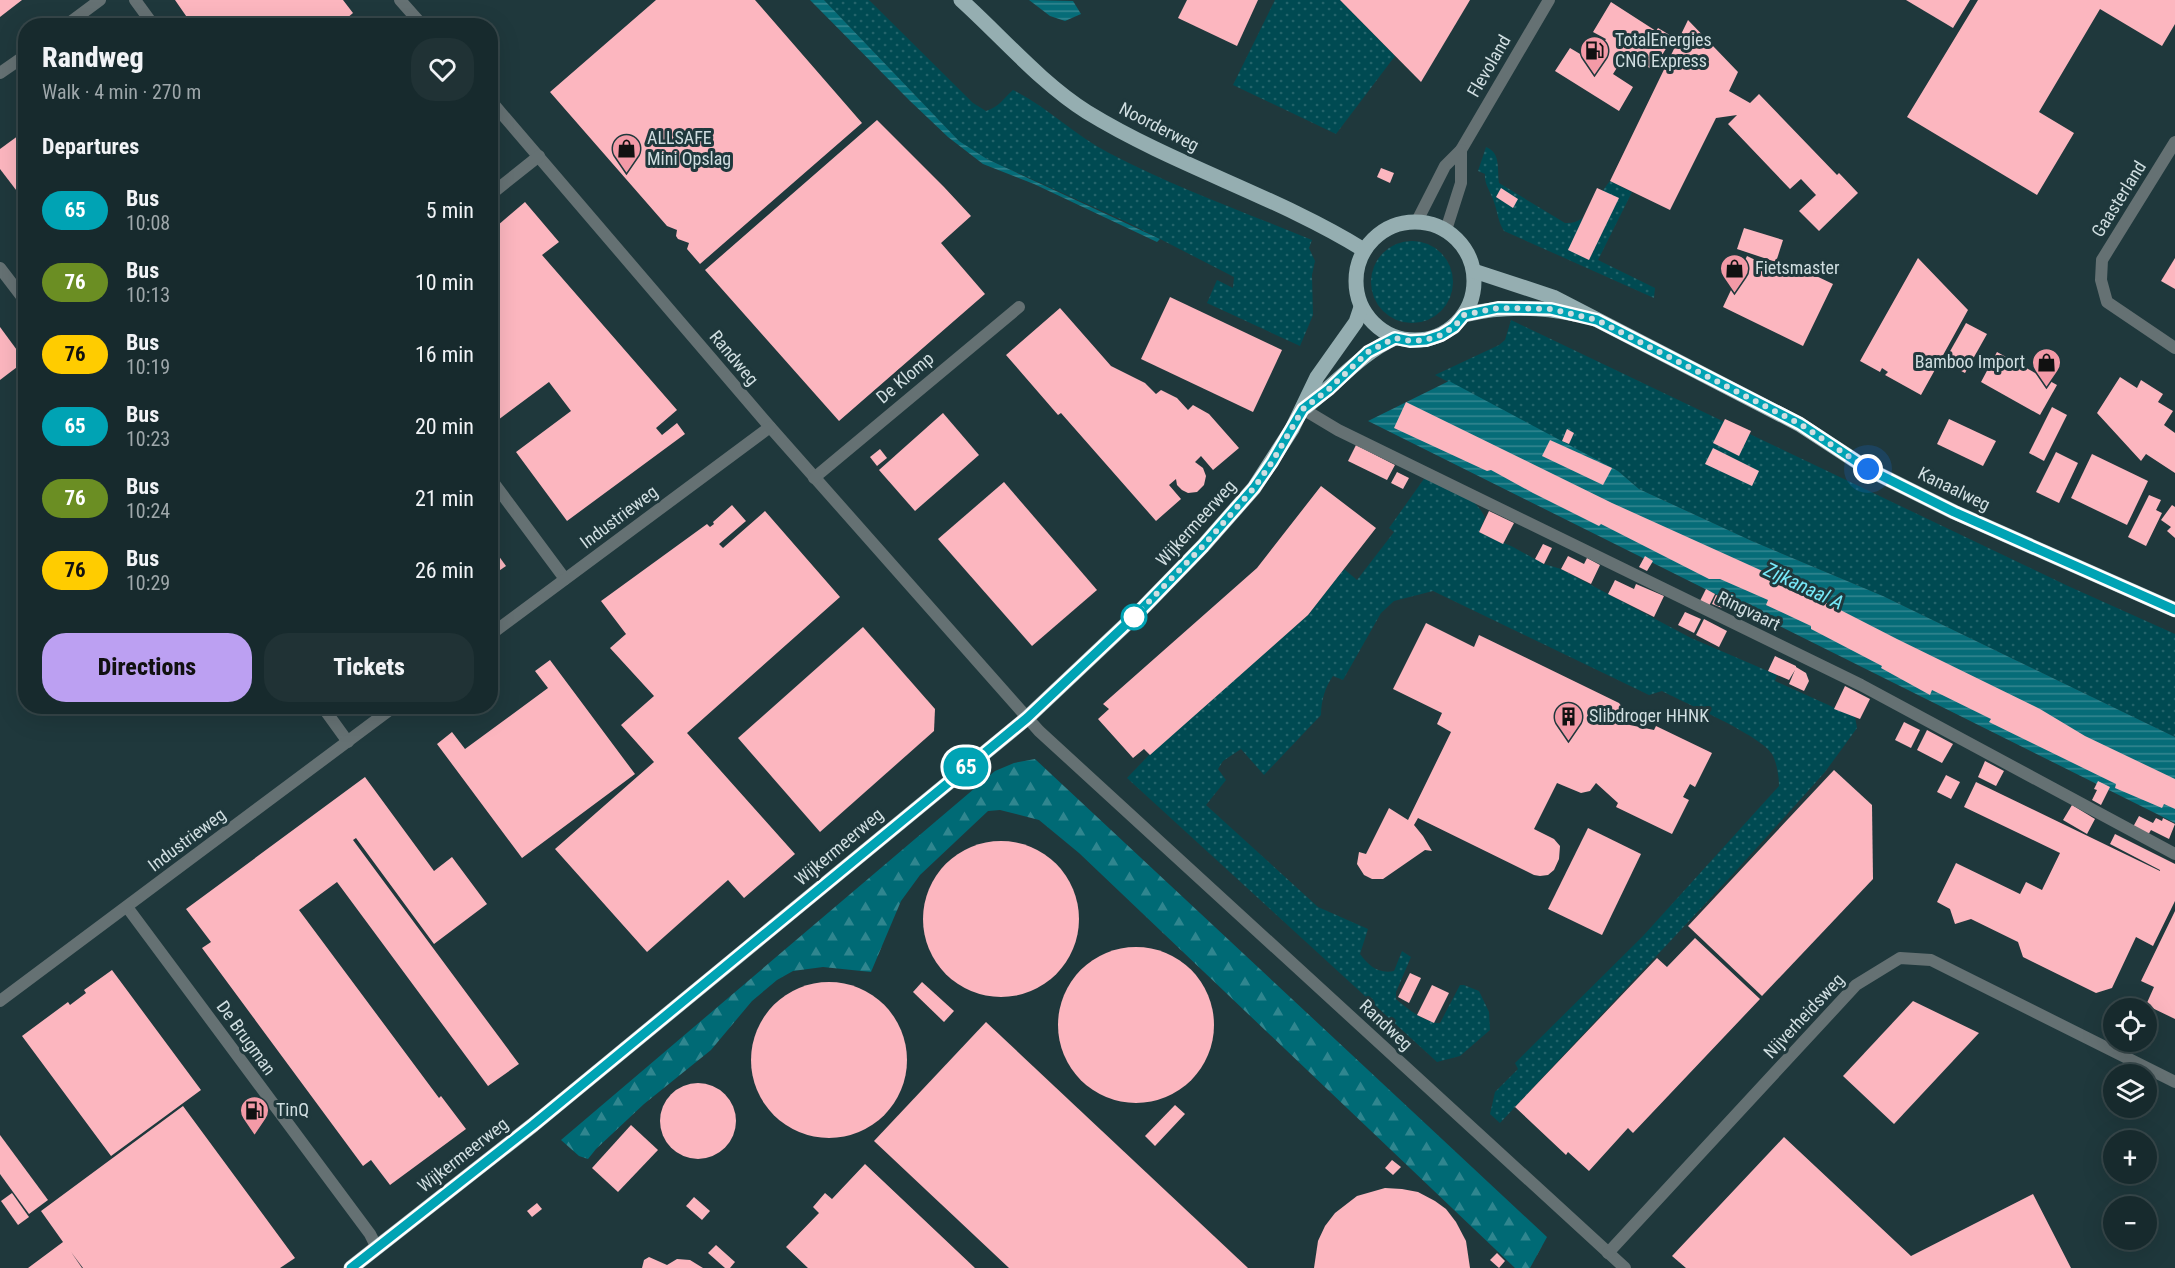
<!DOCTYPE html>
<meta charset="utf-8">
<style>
body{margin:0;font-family:"Roboto Condensed",sans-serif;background:#203235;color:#f1f3f6;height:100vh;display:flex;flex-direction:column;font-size:22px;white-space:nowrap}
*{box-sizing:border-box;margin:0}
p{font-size:20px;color:#9ea7aa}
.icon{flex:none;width:33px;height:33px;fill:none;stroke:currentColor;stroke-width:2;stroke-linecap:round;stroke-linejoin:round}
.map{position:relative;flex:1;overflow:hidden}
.panel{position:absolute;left:18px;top:18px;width:480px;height:696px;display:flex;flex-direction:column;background:#172a2d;border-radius:24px;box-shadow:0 6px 24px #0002,0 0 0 2px #364649}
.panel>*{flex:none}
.badge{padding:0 12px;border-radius:20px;font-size:21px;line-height:39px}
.fabs{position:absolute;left:2103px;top:998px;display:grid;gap:12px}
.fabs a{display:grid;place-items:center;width:54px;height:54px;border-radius:50%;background:#172a2d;box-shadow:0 6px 24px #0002,0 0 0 2px #364649;font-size:30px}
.you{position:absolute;width:30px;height:30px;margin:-15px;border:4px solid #fff;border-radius:50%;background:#1a73e8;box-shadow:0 0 0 9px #1a73e833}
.map>.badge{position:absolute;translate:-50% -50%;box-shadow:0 0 0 3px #fff}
h2{padding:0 24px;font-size:22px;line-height:54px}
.round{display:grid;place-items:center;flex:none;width:63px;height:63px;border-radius:24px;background:#203235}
.headline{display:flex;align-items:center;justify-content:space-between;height:102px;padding:0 24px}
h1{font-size:28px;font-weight:800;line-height:45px}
.primary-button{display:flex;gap:12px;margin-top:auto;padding:12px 24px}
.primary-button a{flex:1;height:69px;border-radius:24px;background:#bca0f2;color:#111;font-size:24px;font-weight:800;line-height:69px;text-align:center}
.primary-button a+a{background:#203235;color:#f1f3f6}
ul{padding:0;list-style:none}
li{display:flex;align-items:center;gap:18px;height:72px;padding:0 24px}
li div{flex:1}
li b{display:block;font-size:22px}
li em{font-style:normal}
li .badge{min-width:66px;font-weight:700;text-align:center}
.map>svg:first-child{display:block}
</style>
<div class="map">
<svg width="2175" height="1268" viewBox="0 0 2175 1268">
<defs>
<pattern id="grass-dots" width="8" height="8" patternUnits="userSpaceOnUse" patternTransform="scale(1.5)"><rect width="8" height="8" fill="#004a52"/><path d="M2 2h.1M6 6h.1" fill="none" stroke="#24646b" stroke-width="1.8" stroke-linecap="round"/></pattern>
<pattern id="forest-firs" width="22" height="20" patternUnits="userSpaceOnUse" patternTransform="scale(1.5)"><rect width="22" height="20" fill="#006a75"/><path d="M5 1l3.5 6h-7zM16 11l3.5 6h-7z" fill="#30868f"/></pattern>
<pattern id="water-rules" width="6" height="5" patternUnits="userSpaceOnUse" patternTransform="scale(1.5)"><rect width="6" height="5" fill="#066c78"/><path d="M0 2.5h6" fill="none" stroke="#358791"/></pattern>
</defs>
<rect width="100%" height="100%" fill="#1f383c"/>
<g fill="url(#grass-dots)">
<path d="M824,0H869L973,103L986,111C999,107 1003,99 1013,90C1048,107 1075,136 1109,153C1174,187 1244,212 1312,240L1309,248L1315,261L1312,275L1313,315L1300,346L1207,303L1217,280L1233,288L1234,277L1129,223L987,159L959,141Z"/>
<path d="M1275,0H1340L1395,56L1336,134L1233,85Z"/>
<path d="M1486,147C1501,153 1497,168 1499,183L1565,223C1589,225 1596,197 1610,181L1632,192L1598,260L1655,288L1654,298L1504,231C1498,222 1498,213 1494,202C1491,192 1484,185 1485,174L1478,171Z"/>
<circle cx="1412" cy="282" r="41"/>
<path d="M1511,320L2068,586L2175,634V737L1883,596L1752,541L1639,489L1618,471L1435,375L1499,345L1505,340Z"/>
<path d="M1426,476C1447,487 1476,495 1485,518L1479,532L1513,547L1544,564L1561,569L1691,638L1777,675L1775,681L1855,717L1857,728L1825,772L1734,873L1500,1123L1490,1114L1495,1092L1518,1069L1515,1063L1643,936L1779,786C1779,777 1777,763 1772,754C1760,735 1685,703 1662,691L1649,695L1433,591L1394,601L1381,613L1343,680L1333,676C1325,687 1321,701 1321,715L1264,775L1241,749L1223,761L1218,769L1226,780L1206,805L1318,907L1368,929L1360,954C1369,966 1378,974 1394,971L1402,951L1411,957L1396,992V999C1406,1008 1427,1024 1440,1023L1460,985H1464L1479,991L1489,1012L1490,1030L1460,1056L1437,1062L1127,778L1149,755L1308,615L1344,569L1357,580L1394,532L1389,528Z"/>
</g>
<path fill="url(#forest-firs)" d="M1035,759L1547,1237L1530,1268H1515L1079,853L1039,820L1000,810L988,811L920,875L901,901L871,972L823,967L793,971L777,980L752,1001L711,1050L644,1104L596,1149L588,1159L579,1156L561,1140L995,771L1014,763Z"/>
<g fill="url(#water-rules)">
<path d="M810,0H824L959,141L987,159L1160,239L1157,242L1034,184L983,164L948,137L909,100Z"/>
<path d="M1029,0L1073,1L1081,14L1065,21L1050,16Z"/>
<path d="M1449,381L1618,471L1639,489L1752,541L1883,596L2175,737V823L1368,421Z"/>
</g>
<g fill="#fcb6bf">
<path d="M0,0H22L0,17Z"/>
<path d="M175,0H343L353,13L340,24L341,26H193Z"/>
<path d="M656,0H755L862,123L700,264L687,249L689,243L678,239L676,236L677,230L667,226L550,92Z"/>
<path d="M1187,0H1258L1237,46L1178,18Z"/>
<path d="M1340,0H1470L1421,82Z"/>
<path d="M1906,0H1970L1953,28Z"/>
<path d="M1978,0H2175V24L2162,46L2100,9L2039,112L2074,133L2037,195L1907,117Z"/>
<path d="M1611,2L1656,31L1658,28L1673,37L1653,70L1638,61L1640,59L1627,52L1613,74L1633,87L1619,111L1555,71L1570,48L1592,61L1606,39L1593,32Z"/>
<path d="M1688,20L1738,72L1729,91L1750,103L1759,94L1837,175L1839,173L1858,193L1819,231L1799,211L1816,195L1801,179L1790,189L1728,124L1737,115L1716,118L1670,210L1610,181Z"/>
<path d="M877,120L944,187L971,216L941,243L985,294L839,421L705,270Z"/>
<path d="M26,130V203L0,169V149Z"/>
<path d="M1381,168L1394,173L1390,183L1377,177Z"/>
<path d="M1501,188L1518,199L1513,208L1496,197Z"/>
<path d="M1597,188L1619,198L1589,260L1568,250Z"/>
<path d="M525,202L559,242L542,255L677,410L656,428L662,435L677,423L685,434L567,521L516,452L571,411L549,382L494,423L490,418V232Z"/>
<path d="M1744,228L1783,240L1776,262L1737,249Z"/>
<path d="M1747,256L1787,275L1793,265L1833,284L1803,346L1723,307Z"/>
<path d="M1918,258L1968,310L1921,395L1885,375L1888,372L1882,368L1880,372L1860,361Z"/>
<path d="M2175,258V289L2161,281Z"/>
<path d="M1170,297L1282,350L1253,412L1141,359Z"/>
<path d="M1060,308L1111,366L1145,383L1156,394L1161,390L1177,398L1188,410L1193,405L1209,414L1239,448L1213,470L1201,456L1195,462L1203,468L1206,476L1204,485L1197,492L1188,493L1182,490L1177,485L1176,479L1169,485L1181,499L1156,521L1061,413L1058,415L1006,355Z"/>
<path d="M1966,323L1987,334L1965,373L1944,362Z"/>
<path d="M0,327L25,361L0,380Z"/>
<path d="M1997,352L2057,385L2040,415L1981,382Z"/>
<path d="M2120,377L2137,388L2141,380L2163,394L2158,402L2173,411L2164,425L2175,433V473L2146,454L2141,461L2097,413Z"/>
<path d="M1406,402L1612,503L1778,578L1897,639L2040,709L2085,736L2175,779V809L2164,804L2162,808L2115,788L2116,784L1989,722L1991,719L1932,690L1930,695L1881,668L1882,666L1811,629V626L1766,605L1768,600L1720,579H1709L1601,524L1599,526L1533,493L1491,470L1487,471L1394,428Z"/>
<path d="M2052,407L2067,415L2044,461L2029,453Z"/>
<path d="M943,413L979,455L915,511L879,470Z"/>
<path d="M1725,419L1751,431L1739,456L1713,443Z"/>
<path d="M1949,419L1996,441L1983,466L1937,444Z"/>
<path d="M1567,429L1574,433L1569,444L1562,441Z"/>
<path d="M1550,440L1612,468L1603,485L1542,456Z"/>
<path d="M1356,445L1395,465L1387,480L1348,461Z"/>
<path d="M1713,448L1759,471L1752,486L1705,464Z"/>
<path d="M880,449L887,458L877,466L870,457Z"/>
<path d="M2056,452L2078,463L2059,503L2036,492Z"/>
<path d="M2092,454L2148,481L2127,525L2071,498Z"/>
<path d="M1397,472L1409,478L1403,489L1391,483Z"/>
<path d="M1004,482L1097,590L1032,646L938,539Z"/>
<path d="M1321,486L1376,528L1308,615L1150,755L1144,749L1133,758L1098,719L1109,709L1103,704L1257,568Z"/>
<path d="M2149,495L2161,500L2156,510L2162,513L2146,546L2128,537Z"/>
<path d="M732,505L746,521L719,544L723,548L765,511L840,597L687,733L795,854L744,898L728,880L647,952L555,849L654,762L621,725L654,696L610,648L626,634L601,601L707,524L710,527L714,524L713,522Z"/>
<path d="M2172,505L2175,507V538L2167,531L2171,527L2161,520Z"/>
<path d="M1489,511L1514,523L1503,544L1479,532Z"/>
<path d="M490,544L506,566L490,577Z"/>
<path d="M1543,544L1552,548L1544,564L1535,559Z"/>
<path d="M1568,556L1584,564L1587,558L1600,565L1591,584L1561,569Z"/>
<path d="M1645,556L1653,561L1647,571L1639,567Z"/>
<path d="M1615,580L1634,589L1636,584L1664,596L1654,617L1608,594Z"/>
<path d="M1706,589L1715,594L1709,606L1700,601Z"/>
<path d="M1716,595L1726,599L1722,608L1712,604Z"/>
<path d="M1685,612L1701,619L1694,633L1678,625Z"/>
<path d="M1704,619L1727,631L1719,647L1696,635Z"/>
<path d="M1426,623L1474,647L1479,635L1619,703L1626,712L1625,724L1654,730L1656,726L1712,753L1695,787L1690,784L1683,797L1689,800L1672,834L1616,807L1618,803L1596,783L1590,791L1581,793L1557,783L1534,829L1554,839L1560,846L1559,859L1554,870L1548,875L1540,876L1534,875L1418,818L1414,825L1423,836L1432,851L1425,850L1383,879H1372L1364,875L1357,864L1359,852L1366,854L1389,808L1408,820L1451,732L1437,724L1442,713L1393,689Z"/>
<path d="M863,627L935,709L934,731L820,832L738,738Z"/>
<path d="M1775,656L1796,666V667L1806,673L1809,681L1804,691L1789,684L1795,670L1789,680L1768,671Z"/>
<path d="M550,660L635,774L522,858L437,744L452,732L465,749L548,688L535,671Z"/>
<path d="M1845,686L1870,699L1860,719L1834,709Z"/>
<path d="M1904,722L1920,730L1911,748L1895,740Z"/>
<path d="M1927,730L1953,744L1942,763L1917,750Z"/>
<path d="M1985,761L2004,771L1996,786L1978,777Z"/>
<path d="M1834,770L1872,805L1873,879L1762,996L1688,926Z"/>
<path d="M1946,775L1960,782L1951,799L1937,792Z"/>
<path d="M365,777L434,871L452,857L487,904L434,944L356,838L353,840L519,1064L488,1086L337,882L299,910L439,1098L441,1096L466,1129L390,1185L371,1160L363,1166L202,948L211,942L186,909Z"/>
<path d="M2098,781L2110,787L2101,805L2092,800L2097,790L2094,789Z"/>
<path d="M1976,782L2160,871V870L2110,844L2115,834L2175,864V901L2153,946L2136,937L2112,988L2096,993L2023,957L2018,942L1971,919L1955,924L1950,909L1937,902L1956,863L2020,894L2026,882L2042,890L2060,853L1964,807Z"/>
<path d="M2072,805L2095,819L2087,834L2063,820Z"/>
<path d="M2139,816L2153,823L2156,818L2162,821L2163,818L2175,824L2169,839L2151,830L2148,835L2133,827Z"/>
<path d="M1588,828L1641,854L1602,935L1548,909Z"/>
<circle cx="1001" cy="919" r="78"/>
<path d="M2175,911V1019L2146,1005L2154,987L2141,981Z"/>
<path d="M1695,938L1760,999L1633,1133L1628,1128L1589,1171L1568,1152L1566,1155L1515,1107L1657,958L1667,967Z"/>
<circle cx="1136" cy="1025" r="78"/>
<path d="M112,970L201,1090L111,1156L22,1036L68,1002L70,1005L86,993L84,990Z"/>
<path d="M1410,973L1421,978L1409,1003L1398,997Z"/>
<circle cx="829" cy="1060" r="78"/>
<path d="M922,982L954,1011L944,1022L913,992Z"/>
<path d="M1432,985L1449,993L1434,1023L1417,1015Z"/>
<path d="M1913,1001L1979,1033L1894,1124L1843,1076Z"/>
<path d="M986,1022L1248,1268H1009L874,1141Z"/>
<circle cx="698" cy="1121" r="38"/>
<path d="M1175,1105L1185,1114L1155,1146L1145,1136Z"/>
<path d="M183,1106L295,1258L280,1268H83L71,1252L82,1268H28L63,1242L41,1211Z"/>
<path d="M631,1125L658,1150L618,1192L592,1168Z"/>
<path d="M0,1135L48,1200L29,1214L0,1174Z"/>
<path d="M1784,1137L1911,1256L2033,1194L2071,1268H1686L1672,1256Z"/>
<path d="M1392,1160L1401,1167L1393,1175L1385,1168Z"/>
<path d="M865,1164L975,1268H808L786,1247L819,1213L813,1207L825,1193L832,1199Z"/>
<path d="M1385,1188L1402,1189L1418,1192L1435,1201L1446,1209L1456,1222L1466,1241L1470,1268H1314L1318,1241L1325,1226L1335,1213L1357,1196Z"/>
<path d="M12,1193L29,1217L18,1225L1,1201Z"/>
<path d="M694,1197L710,1211L702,1220L686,1206Z"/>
<path d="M537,1203L542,1209L532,1217L527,1211Z"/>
<path d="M716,1245L735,1262L730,1268H725L708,1253Z"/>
<path d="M1497,1253L1505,1261L1499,1268L1490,1260Z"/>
<path d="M649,1257L667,1265L677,1259L690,1260L703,1268H642L644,1260Z"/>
</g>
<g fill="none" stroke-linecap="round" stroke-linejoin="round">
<g stroke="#657173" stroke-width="12">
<path d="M135,0L154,26"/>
<path d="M400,0L423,26"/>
<path d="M65,26L100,0"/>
<path d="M0,73L26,55"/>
<path d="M490,100L770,427L1039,731L1625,1268"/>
<path d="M2175,142L2102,260L2101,280L2107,302L2175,348"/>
<path d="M490,195L539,156"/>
<path d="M1417,221L1445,166L1461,150L1549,0"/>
<path d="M1446,230L1461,183V150"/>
<path d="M0,268L26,302"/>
<path d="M1303,409L1338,430L1861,685L2175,854"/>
<path d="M490,478L565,579"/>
<path d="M814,478L1019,307"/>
<path d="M490,635L770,427"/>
<path d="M322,706L348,742"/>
<path d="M127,907L370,1234L377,1248"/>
<path d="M0,1001L395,706"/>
<path d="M1608,1253L1856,985L1900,958L1931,960L2175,1082"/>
</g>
<g stroke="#95aeb1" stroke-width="15">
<path d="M961,0C1002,37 1041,83 1087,112C1175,166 1277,196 1364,250"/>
<circle cx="1415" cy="281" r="59"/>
<path d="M1474,271L1553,297L1799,424L1868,469L1954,512L2175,610"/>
<path d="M1464,315C1502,306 1536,306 1574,314"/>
<path d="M1306,407C1336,384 1360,354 1395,338"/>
<path d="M351,1268L533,1125L1027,718L1137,614L1203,546L1254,488L1292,429L1317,377L1356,322L1361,307"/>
</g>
</g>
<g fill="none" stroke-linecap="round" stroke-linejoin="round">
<defs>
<path id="line" d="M351,1268L533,1125L1027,718L1137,614L1203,546L1254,488L1272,462L1303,409L1329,389L1368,352L1395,338L1410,341L1426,340L1441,335L1454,327L1464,315L1498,308L1551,309L1597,320L1800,424L1868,469L1954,512L2175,610"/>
</defs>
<use href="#line" stroke="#fff" stroke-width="14"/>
<use href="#line" stroke="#00a3b4" stroke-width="9"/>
<path stroke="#d0dee1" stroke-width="6" stroke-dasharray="0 10.8" d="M1134,617L1203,546L1254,488L1272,462L1303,409L1329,389L1368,352L1395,338L1410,341L1426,340L1441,335L1454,327L1464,315L1498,308L1551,309L1597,320L1800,424L1868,469"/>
</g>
<defs>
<symbol id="fuel-pin" viewBox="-11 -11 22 30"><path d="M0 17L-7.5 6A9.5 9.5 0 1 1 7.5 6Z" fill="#f39aa7" stroke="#1f383c"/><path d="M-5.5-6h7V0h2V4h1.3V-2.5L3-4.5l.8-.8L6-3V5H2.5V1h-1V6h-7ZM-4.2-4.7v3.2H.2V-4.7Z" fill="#111"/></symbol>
<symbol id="shop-pin" viewBox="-11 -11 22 30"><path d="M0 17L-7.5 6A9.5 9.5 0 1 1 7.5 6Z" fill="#f39aa7" stroke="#1f383c"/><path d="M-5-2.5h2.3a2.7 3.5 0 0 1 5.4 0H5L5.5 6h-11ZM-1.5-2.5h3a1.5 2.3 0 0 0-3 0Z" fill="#111"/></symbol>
<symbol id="building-pin" viewBox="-11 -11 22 30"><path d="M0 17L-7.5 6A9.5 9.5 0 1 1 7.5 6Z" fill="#f39aa7" stroke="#1f383c"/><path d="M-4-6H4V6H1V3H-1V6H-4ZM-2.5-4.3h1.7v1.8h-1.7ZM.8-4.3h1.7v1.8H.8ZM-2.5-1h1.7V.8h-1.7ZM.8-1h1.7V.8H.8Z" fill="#111"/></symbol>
</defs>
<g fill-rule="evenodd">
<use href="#fuel-pin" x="1578" y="34" width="33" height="45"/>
<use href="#shop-pin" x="610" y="132" width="33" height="45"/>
<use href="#shop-pin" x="1718" y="252" width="33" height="45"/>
<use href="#shop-pin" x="2030" y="346" width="33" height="45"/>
<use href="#building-pin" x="1552" y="700" width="33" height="45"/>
<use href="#fuel-pin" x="238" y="1094" width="33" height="45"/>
</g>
<circle fill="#fff" stroke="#00a3b4" stroke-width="3" cx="1134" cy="617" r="12"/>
<g text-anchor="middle" stroke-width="6" stroke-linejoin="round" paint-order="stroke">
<g font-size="18" fill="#d0dee1" stroke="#1f383c" text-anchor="start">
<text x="1615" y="46">TotalEnergies<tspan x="1615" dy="21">CNG Express</tspan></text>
<text x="647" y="144">ALLSAFE<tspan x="647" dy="21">Mini Opslag</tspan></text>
<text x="1755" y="274">Fietsmaster</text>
<text x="2025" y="368" text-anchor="end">Bamboo Import</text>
<text x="1589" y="722">Slibdroger HHNK</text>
<text x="276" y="1116">TinQ</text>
</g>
<g font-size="18" fill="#d0dee1" stroke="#1f383c">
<text transform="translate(1489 66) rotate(-60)" y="6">Flevoland</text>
<text transform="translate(1159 127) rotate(27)" y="6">Noorderweg</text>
<text transform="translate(2119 199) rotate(-58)" y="6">Gaasterland</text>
<text transform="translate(734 358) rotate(50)" y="6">Randweg</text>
<text transform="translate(905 378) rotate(-40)" y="6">De Klomp</text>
<text transform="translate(1954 489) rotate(26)" y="6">Kanaalweg</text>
<text transform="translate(619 517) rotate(-37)" y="6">Industrieweg</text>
<text transform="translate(1196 523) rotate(-48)" y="6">Wijkermeerweg</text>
<text transform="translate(1749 611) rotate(26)" y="6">Ringvaart</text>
<text transform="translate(187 840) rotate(-37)" y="6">Industrieweg</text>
<text transform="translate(839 847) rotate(-40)" y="6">Wijkermeerweg</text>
<text transform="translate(1804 1016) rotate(-47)" y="6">Nijverheidsweg</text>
<text transform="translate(1386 1025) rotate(43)" y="6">Randweg</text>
<text transform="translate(246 1038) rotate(54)" y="6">De Brugman</text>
<text transform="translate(463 1155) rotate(-38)" y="6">Wijkermeerweg</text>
</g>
<g font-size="20" font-style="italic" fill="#77eafa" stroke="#1f383c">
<text transform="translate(1804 586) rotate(25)" y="7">Zijkanaal A</text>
</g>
</g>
</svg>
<div class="fabs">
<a><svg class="icon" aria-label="locate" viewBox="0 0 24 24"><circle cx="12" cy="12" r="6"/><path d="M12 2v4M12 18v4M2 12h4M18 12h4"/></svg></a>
<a><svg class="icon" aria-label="layers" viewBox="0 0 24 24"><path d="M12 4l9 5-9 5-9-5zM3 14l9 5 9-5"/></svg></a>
<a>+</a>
<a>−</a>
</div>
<div class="you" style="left:1868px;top:469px"></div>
<b class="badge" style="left:966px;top:767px;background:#00a3b4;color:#fff">65</b>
<section class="panel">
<div class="headline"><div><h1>Randweg</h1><p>Walk · 4 min · 270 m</p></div><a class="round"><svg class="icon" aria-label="heart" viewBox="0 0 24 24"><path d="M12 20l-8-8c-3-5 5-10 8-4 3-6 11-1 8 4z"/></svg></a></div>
<h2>Departures</h2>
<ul>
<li><span class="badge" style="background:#00a3b4;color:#fff">65</span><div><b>Bus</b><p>10:08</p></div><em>5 min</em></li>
<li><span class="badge" style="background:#6b8e23;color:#fff">76</span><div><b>Bus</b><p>10:13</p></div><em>10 min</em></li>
<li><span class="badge" style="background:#fc0;color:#111">76</span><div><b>Bus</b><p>10:19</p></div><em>16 min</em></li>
<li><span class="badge" style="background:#00a3b4;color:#fff">65</span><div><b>Bus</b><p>10:23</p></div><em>20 min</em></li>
<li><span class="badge" style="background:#6b8e23;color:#fff">76</span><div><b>Bus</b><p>10:24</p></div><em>21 min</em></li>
<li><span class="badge" style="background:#fc0;color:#111">76</span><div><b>Bus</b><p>10:29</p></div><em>26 min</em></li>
</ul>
<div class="primary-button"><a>Directions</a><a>Tickets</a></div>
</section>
</div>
